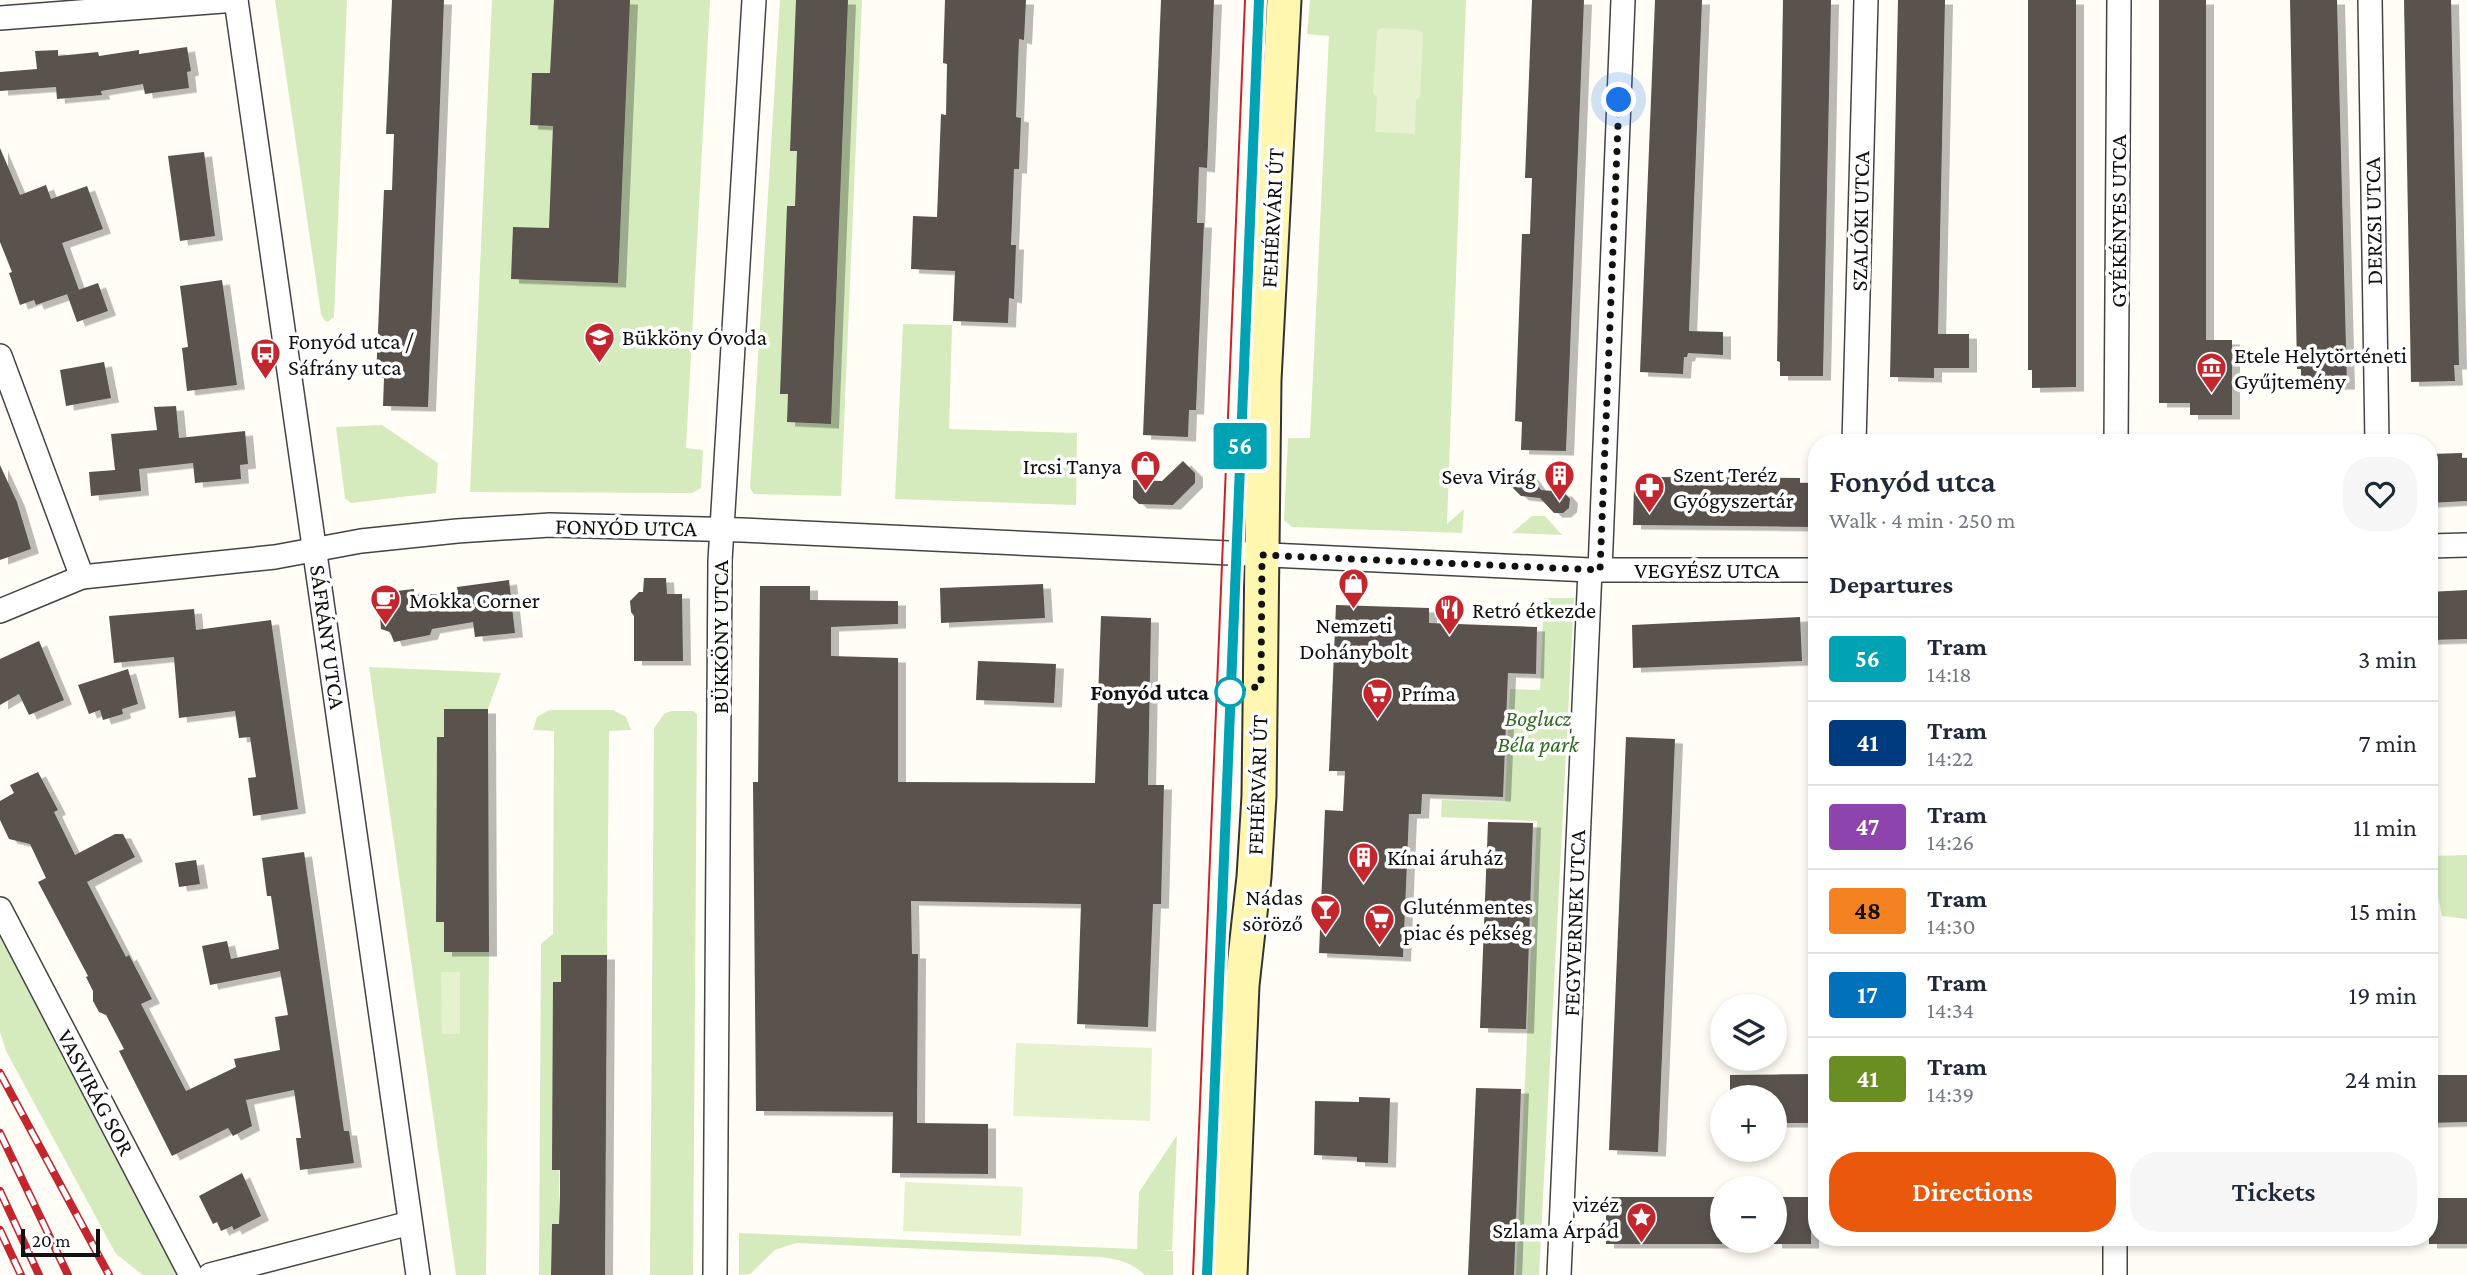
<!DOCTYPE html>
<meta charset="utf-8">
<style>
body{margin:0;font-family:"Crimson Pro",serif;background:#f6f6f7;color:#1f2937;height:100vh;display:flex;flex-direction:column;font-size:26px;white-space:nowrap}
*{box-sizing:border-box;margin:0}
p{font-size:23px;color:#747a83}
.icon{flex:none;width:38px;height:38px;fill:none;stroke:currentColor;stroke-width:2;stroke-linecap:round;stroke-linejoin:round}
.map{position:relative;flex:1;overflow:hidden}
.panel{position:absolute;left:1808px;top:434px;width:630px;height:812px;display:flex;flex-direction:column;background:#fff;border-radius:28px;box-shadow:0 4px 10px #0003}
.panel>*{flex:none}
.badge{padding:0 14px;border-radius:5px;font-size:24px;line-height:46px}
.tools{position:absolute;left:1710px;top:994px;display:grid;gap:14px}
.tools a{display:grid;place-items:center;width:77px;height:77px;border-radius:50%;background:#fff;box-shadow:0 4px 10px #0003;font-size:35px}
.scale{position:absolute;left:21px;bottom:18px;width:79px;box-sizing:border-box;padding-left:7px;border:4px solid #111;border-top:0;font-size:19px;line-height:24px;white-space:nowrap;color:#111;-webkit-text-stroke:5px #fff;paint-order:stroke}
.you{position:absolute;width:35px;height:35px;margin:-18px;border:5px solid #fff;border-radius:50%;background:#1a73e8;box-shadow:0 0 0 10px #1a73e833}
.map>.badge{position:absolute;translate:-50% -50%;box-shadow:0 0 0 4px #fff}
h2{padding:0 21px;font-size:26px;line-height:63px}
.round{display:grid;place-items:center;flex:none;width:74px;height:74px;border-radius:28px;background:#f6f6f7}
.summary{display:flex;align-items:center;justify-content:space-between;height:119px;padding:0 21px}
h1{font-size:33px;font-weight:600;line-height:52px}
.action{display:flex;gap:14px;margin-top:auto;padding:14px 21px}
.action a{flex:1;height:80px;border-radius:28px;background:#ea580c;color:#fff;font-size:28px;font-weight:600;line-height:80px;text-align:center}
.action a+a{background:#f6f6f7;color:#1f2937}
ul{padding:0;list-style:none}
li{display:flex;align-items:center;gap:21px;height:84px;padding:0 21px;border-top:2px solid #e0e1e3}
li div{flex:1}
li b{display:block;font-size:26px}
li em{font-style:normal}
li .badge{min-width:77px;font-weight:700;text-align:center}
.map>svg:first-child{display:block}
</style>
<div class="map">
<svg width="2467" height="1275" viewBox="0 0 2467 1275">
<defs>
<filter id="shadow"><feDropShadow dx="8" dy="4.5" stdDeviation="0" flood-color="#0004"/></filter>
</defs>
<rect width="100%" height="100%" fill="#fffdf5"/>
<g fill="#d5ebbd">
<path d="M275,0H347L334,317L328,322L325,321L321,314Z"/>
<path d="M492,0H710L686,448L703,450L701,488L692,493L470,492Z"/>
<path d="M780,0H862L841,496L754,494L750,488Z"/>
<path d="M1310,0H1466L1447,524L1464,509L1462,533L1292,527L1284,520L1288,438H1310L1329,36L1307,34Z"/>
<path d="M903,324L952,325L949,429L1077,433L1076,505L895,499Z"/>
<path d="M382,425L438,463L436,493L351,503L345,498L336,427Z"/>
<path d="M1532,516H1545L1562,535L1512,533Z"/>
<path d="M1544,598H1574L1539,1275H1516L1537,821L1441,817L1442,800L1505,802L1510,689L1540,690Z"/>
<path d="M369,667L501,673L488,709H444V737H437L436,921L444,922V952H489L486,1275H456Z"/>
<path d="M549,710H613L626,717L631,730L609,731L607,955H561L559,1224H552L551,1275H539L541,944L553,934L554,731L533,730L537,717Z"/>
<path d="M671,711H693L697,714L693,1275H650L654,728L664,714Z"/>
<path d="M2467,855V919L2442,916L2430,856Z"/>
<path d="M0,909L191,1275H143L116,1254L6,1051L0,1032Z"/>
<path d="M1177,1135L1172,1250H1159L1173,1251V1275H1145C1131,1262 1118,1259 1100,1257L796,1243L775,1250L750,1274L739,1275V1233L1137,1249L1139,1192Z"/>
</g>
<g fill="#e6f2cf">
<path d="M1381,28L1420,30L1423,34L1420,97L1416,100L1415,134L1375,132L1377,98L1373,93L1377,32Z"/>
<path d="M441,972H460V1034H442Z"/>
<path d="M1016,1043L1152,1048L1150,1121L1013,1116Z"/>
<path d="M905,1182L1023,1187L1021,1236L903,1231Z"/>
</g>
<g fill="#5a524d" filter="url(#shadow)">
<path d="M392,0H444L428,407L383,406L384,378H376L384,190H392L394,134H386Z"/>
<path d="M554,0H630L618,283L511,279L513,227L549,228L553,126L530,125L532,73H550Z"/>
<path d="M796,0H848L831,424L787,422L788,394H780L787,206H795L797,151H790Z"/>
<path d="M945,0H1026L1024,40L1019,39L1016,117L1021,118L1019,169H1014L1012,220L1011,245H1016L1014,299L1009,298L1008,323L953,321L955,271L911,269L913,216L937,217L941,114L946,115L947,64L943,63Z"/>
<path d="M1161,0H1214L1207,168L1199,167L1197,223H1204L1196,410H1189L1188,437L1143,435Z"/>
<path d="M1532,0H1584L1566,451L1521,450L1522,422L1515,421L1522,234H1530L1532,178H1525Z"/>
<path d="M1655,0H1702L1689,331L1723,332V355L1688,353L1687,357H1684L1683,374L1640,372Z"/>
<path d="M1783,0H1831L1823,376H1780V362L1777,361Z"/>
<path d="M1898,0H1945L1938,334H1969V368H1934V378L1890,377Z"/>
<path d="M2028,0H2076V387L2032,388V370H2028Z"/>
<path d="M2159,0H2206V340H2232V415H2190V403H2159Z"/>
<path d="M2290,0H2337L2347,385L2301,386V369H2297Z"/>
<path d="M2404,0H2451L2459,365H2454L2455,381L2411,382Z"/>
<path d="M187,47L191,71L187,72L189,88L145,94L143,84L101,91L102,95L57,99L56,87L0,91V72L37,69L35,51L58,50V56L98,52L99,56L139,50V54Z"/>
<path d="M0,148L20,195L46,185L51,199L87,186L103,229L62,243L79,290L36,305L34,300L20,305L9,273L12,272L0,242Z"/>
<path d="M204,152L215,236L180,241L168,156Z"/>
<path d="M222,280L237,385L187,391L182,348L188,347L180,286Z"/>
<path d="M98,283L108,311L77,322L67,294Z"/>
<path d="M104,362L111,398L66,406L60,370Z"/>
<path d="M176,406L179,438L245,431L248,464L240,465L241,479L195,483L193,463L139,469L141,491L91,496L89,472L115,470L111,434L157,430L154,407Z"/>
<path d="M2462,453V458H2467V501L2429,503L2431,454Z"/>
<path d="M1183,461L1195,473V483L1173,505L1139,504L1133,498V480L1162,481Z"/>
<path d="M0,465L17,502L31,549L0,560Z"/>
<path d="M1527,471L1541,490L1564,492L1570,499L1569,508L1563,513H1554L1540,498L1521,496L1510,485Z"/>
<path d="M1649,477L1800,478V483H1816V527L1633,525L1634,487H1648Z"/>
<path d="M644,578H666L667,594H682L683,661H634V616L631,612L630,601L639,592H643Z"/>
<path d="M509,580L515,633L475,637L473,622L432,629L430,635L394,642L390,632L381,629L378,593L414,589V595L458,593L457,587Z"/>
<path d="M1043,584L1045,618L941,623L940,588Z"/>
<path d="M760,586H810V600L898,601V624L831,627V656L898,658V782L1095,783L1101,616L1151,618L1148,785H1164L1161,904H1153L1148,1027L1077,1024L1081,904L911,901L912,954H918L917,1123L988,1124V1174L892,1173L893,1112L756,1111L753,782H758Z"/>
<path d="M2467,590V639L2429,640V592Z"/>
<path d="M1336,605L1429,608V623L1537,627L1536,674L1508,673L1503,797L1422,794L1421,814H1409L1403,957L1319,953L1325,810L1343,811L1345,771H1329Z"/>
<path d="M194,609L196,630L271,620L298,809L253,816L248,778L256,777L250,737L239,738L235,711L179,718L174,657L114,663L109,616Z"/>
<path d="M1800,617L1802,661L1633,668L1632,625Z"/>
<path d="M39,641L64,700L29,715L19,694L0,705V659Z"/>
<path d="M978,661L1056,664L1054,703L976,700Z"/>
<path d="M128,669L138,704L122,709L123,714L103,720L100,710L89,714L78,685Z"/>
<path d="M444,709H488L489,952H444V922H436L437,737H444Z"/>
<path d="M1626,737L1675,739L1658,1152L1609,1150Z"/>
<path d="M38,772L58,810L54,812L75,855L115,834H123L135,857L87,882L126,957L129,955L152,999L141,1004L186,1091L236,1067L234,1059L280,1050L275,1017L288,1015L280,971L210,985L202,946L227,941L231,959L279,949L271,896H267L262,858L304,852L344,1131H349L354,1163L300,1170L296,1138H301L294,1090L246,1100L252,1126L233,1136L228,1128L172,1156L119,1051L124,1049L106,1015L99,1012L93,1001V991L86,977L88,976L38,882L46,878L30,844L9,839L0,820V801L14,793L10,785Z"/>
<path d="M1488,822L1533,823L1526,1029L1480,1028Z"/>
<path d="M196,860L200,884L179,887L175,863Z"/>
<path d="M561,955H607L605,1275H551L552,1224H559L560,1195V1170H552L553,982H561Z"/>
<path d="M1816,1074V1123H1774V1097H1730V1075Z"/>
<path d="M2429,1075H2467V1122L2429,1123Z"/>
<path d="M1476,1088L1521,1089L1514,1275H1468Z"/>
<path d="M1359,1097L1390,1098L1388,1163L1357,1162V1157L1314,1155L1315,1101L1359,1102Z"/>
<path d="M242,1173L261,1216L234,1230L232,1226L221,1231L217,1222L213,1224L199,1196Z"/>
<rect x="1606" y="1197" width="116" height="47"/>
<rect x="1774" y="1197" width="37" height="47"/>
<rect x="2429" y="1198" width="38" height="46"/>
</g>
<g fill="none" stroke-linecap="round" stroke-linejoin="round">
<defs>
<g id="street">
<path d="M236,0L418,1275"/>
<path d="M2370,0L2377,443"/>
<path d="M0,18L236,0"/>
<path d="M0,356L82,577"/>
<path d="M1854,443L1866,0"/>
<path d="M2116,443L2119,0"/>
<path d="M2429,546L2467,545"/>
<path d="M1600,570L1623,0"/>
<path d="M0,611L82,577L275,557L361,541L457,531L550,525L742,530L1590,570H1816"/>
<path d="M0,909L191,1275"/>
<path d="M210,1275L410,1223"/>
<path d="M715,1275L720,561L754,0"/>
<path d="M1559,1275L1590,570"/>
<path d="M2115,1275V1237"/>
</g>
<path id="secondary" d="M1230,1275L1242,985L1254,877L1259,796L1264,380L1284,0"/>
</defs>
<use href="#street" stroke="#444" stroke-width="26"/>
<use href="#secondary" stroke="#333" stroke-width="37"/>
<use href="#street" stroke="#fff" stroke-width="23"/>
<use href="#secondary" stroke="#fff6b0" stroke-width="33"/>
<g stroke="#c4262e" stroke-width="2">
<path d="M1193,1275L1245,0"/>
<path d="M1207,1275L1259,0"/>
</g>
<defs>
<g id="rail">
<path d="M0,1073L109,1275"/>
<path d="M0,1133L68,1275"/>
<path d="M0,1191L39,1275"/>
<path d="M0,1230L21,1275"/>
</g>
</defs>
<use href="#rail" stroke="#c4262e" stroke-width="8"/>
<use href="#rail" stroke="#fff" stroke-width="5" stroke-dasharray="16" stroke-linecap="butt"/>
</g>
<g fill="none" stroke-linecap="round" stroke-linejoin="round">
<defs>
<path id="line" d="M1207,1275L1259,0"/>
</defs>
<use href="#line" stroke="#fff" stroke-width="16"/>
<use href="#line" stroke="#00a3b4" stroke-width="10"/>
<path stroke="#111" stroke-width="7" stroke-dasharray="0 12.6" d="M1230,692L1261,686L1262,555L1600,570L1619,100"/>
</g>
<defs>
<symbol id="school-pin" viewBox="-11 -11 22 30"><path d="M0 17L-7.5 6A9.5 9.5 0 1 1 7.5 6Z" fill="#c4262e" stroke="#fff"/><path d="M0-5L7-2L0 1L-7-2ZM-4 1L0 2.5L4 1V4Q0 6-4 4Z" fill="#fff"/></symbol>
<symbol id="bus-pin" viewBox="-11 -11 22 30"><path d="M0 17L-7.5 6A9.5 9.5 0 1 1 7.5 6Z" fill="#c4262e" stroke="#fff"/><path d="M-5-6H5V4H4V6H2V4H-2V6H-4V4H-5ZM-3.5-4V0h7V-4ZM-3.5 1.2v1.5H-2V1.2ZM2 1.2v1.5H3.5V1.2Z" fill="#fff"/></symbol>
<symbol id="museum-pin" viewBox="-11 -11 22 30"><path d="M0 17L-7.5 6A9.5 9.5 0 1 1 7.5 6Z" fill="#c4262e" stroke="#fff"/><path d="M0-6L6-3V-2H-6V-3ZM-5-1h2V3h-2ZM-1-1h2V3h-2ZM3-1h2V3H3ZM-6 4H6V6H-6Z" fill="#fff"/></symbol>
<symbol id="shop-pin" viewBox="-11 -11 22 30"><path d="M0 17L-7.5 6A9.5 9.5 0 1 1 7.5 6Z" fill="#c4262e" stroke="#fff"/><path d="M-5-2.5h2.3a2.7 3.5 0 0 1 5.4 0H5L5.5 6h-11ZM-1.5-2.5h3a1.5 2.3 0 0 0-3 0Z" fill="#fff"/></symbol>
<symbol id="building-pin" viewBox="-11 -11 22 30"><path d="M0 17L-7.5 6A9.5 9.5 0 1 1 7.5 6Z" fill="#c4262e" stroke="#fff"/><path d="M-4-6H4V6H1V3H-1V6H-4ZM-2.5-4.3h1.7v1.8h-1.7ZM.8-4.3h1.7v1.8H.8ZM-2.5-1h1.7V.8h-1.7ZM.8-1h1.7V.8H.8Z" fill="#fff"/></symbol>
<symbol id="pharmacy-pin" viewBox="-11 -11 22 30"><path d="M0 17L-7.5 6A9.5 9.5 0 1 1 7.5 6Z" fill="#c4262e" stroke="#fff"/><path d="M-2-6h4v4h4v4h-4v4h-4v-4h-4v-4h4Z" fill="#fff"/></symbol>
<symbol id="cafe-pin" viewBox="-11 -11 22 30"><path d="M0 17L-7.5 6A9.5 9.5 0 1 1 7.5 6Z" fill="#c4262e" stroke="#fff"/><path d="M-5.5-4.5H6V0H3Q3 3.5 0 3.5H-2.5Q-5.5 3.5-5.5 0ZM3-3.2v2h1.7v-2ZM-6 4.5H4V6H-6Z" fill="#fff"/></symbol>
<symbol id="restaurant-pin" viewBox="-11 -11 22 30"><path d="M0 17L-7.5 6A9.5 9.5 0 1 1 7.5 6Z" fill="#c4262e" stroke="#fff"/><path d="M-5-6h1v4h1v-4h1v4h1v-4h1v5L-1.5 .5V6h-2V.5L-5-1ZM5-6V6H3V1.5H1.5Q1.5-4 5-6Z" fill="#fff"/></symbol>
<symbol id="supermarket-pin" viewBox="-11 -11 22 30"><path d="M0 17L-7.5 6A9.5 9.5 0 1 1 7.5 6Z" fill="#c4262e" stroke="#fff"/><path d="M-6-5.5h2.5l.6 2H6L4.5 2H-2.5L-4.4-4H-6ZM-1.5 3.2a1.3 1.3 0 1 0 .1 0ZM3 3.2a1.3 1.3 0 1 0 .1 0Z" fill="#fff"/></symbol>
<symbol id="bar-pin" viewBox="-11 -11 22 30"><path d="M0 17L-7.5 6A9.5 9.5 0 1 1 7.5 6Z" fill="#c4262e" stroke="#fff"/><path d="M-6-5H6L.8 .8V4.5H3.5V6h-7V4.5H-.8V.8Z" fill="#fff"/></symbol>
<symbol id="sight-pin" viewBox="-11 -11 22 30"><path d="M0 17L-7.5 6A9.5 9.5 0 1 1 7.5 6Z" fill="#c4262e" stroke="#fff"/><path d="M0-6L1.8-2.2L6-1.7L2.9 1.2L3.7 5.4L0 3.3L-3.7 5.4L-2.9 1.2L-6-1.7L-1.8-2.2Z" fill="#fff"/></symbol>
</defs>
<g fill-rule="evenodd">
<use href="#school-pin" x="582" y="320" width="35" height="47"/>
<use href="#bus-pin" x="248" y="336" width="35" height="47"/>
<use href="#museum-pin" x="2194" y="350" width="35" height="47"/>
<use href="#shop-pin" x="1128" y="448" width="35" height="47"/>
<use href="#building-pin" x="1542" y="458" width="35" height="47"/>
<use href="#pharmacy-pin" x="1632" y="470" width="35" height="47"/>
<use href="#shop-pin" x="1336" y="566" width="35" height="47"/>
<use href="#cafe-pin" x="368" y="582" width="35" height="47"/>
<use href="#restaurant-pin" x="1432" y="592" width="35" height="47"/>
<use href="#supermarket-pin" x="1360" y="676" width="35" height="47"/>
<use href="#building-pin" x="1346" y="840" width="35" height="47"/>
<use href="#bar-pin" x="1308" y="892" width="35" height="47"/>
<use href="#supermarket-pin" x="1362" y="902" width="35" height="47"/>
<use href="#sight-pin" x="1624" y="1200" width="35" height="47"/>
</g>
<circle fill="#fff" stroke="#00a3b4" stroke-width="3.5" cx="1230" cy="692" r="14"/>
<g text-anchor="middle" stroke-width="7" stroke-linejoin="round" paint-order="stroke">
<g font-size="23" fill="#111" stroke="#fff">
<text transform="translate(1272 218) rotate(-87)" y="8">FEHÉRVÁRI ÚT</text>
<text transform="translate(1860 221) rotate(-89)" y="8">SZALÓKI UTCA</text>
<text transform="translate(2118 221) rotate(-90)" y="8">GYÉKÉNYES UTCA</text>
<text transform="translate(2373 221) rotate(-91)" y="8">DERZSI UTCA</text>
<text transform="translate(626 527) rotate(1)" y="8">FONYÓD UTCA</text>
<text x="1707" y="578">VEGYÉSZ UTCA</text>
<text transform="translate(328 637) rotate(82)" y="8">SÁFRÁNY UTCA</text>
<text transform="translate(720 637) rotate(-90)" y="8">BÜKKÖNY UTCA</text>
<text transform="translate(1257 785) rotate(-88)" y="8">FEHÉRVÁRI ÚT</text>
<text transform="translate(1574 923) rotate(-88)" y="8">FEGYVERNEK UTCA</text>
<text transform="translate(96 1092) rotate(62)" y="8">VASVIRÁG SOR</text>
</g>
<g font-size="23" fill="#111" stroke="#fff" text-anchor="start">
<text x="622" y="345">Bükköny Óvoda</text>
<text x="288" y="349">Fonyód utca /<tspan x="288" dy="26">Sáfrány utca</tspan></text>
<text x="2234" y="363">Etele Helytörténeti<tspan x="2234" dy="26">Gyűjtemény</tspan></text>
<text x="1122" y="474" text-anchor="end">Ircsi Tanya</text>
<text x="1673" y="482">Szent Teréz<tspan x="1673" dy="26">Gyógyszertár</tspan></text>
<text x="1536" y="484" text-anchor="end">Seva Virág</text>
<text x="409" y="608">Mokka Corner</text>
<text x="1472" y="618">Retró étkezde</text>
<text x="1354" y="633" text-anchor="middle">Nemzeti<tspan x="1354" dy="26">Dohánybolt</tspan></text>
<text x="1401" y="701">Príma</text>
<text x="1387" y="865">Kínai áruház</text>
<text x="1303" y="905" text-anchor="end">Nádas<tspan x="1303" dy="26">söröző</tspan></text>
<text x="1403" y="914">Gluténmentes<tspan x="1403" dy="26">piac és pékség</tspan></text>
<text x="1619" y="1212" text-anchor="end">vizéz<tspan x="1619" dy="26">Szlama Árpád</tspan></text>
</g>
<g font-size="23" font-weight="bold" fill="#111" stroke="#fff" text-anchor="end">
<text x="1209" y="700">Fonyód utca</text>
</g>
<g font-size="23" font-style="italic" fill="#2f6b1f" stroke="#fff">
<text x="1538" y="726">Boglucz<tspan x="1538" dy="26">Béla park</tspan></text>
</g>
</g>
</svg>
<div class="tools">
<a><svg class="icon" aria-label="layers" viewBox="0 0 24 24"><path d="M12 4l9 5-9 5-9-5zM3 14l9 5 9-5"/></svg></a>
<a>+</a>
<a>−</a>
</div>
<div class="scale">20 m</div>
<div class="you" style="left:1619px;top:100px"></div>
<b class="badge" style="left:1240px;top:446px;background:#00a3b4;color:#fff">56</b>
<section class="panel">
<div class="summary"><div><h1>Fonyód utca</h1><p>Walk · 4 min · 250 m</p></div><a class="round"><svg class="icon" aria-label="heart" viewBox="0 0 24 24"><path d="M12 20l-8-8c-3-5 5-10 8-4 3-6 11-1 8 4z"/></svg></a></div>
<h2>Departures</h2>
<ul>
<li><span class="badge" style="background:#00a3b4;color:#fff">56</span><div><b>Tram</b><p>14:18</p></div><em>3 min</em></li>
<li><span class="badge" style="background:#003b80;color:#fff">41</span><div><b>Tram</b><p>14:22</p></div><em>7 min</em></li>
<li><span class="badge" style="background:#8e44ad;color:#fff">47</span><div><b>Tram</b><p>14:26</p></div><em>11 min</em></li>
<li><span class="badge" style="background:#f58220;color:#111">48</span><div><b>Tram</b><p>14:30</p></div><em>15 min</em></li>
<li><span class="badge" style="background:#0072bc;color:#fff">17</span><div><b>Tram</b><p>14:34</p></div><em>19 min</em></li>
<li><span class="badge" style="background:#6b8e23;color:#fff">41</span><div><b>Tram</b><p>14:39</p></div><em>24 min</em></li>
</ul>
<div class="action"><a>Directions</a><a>Tickets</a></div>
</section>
</div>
